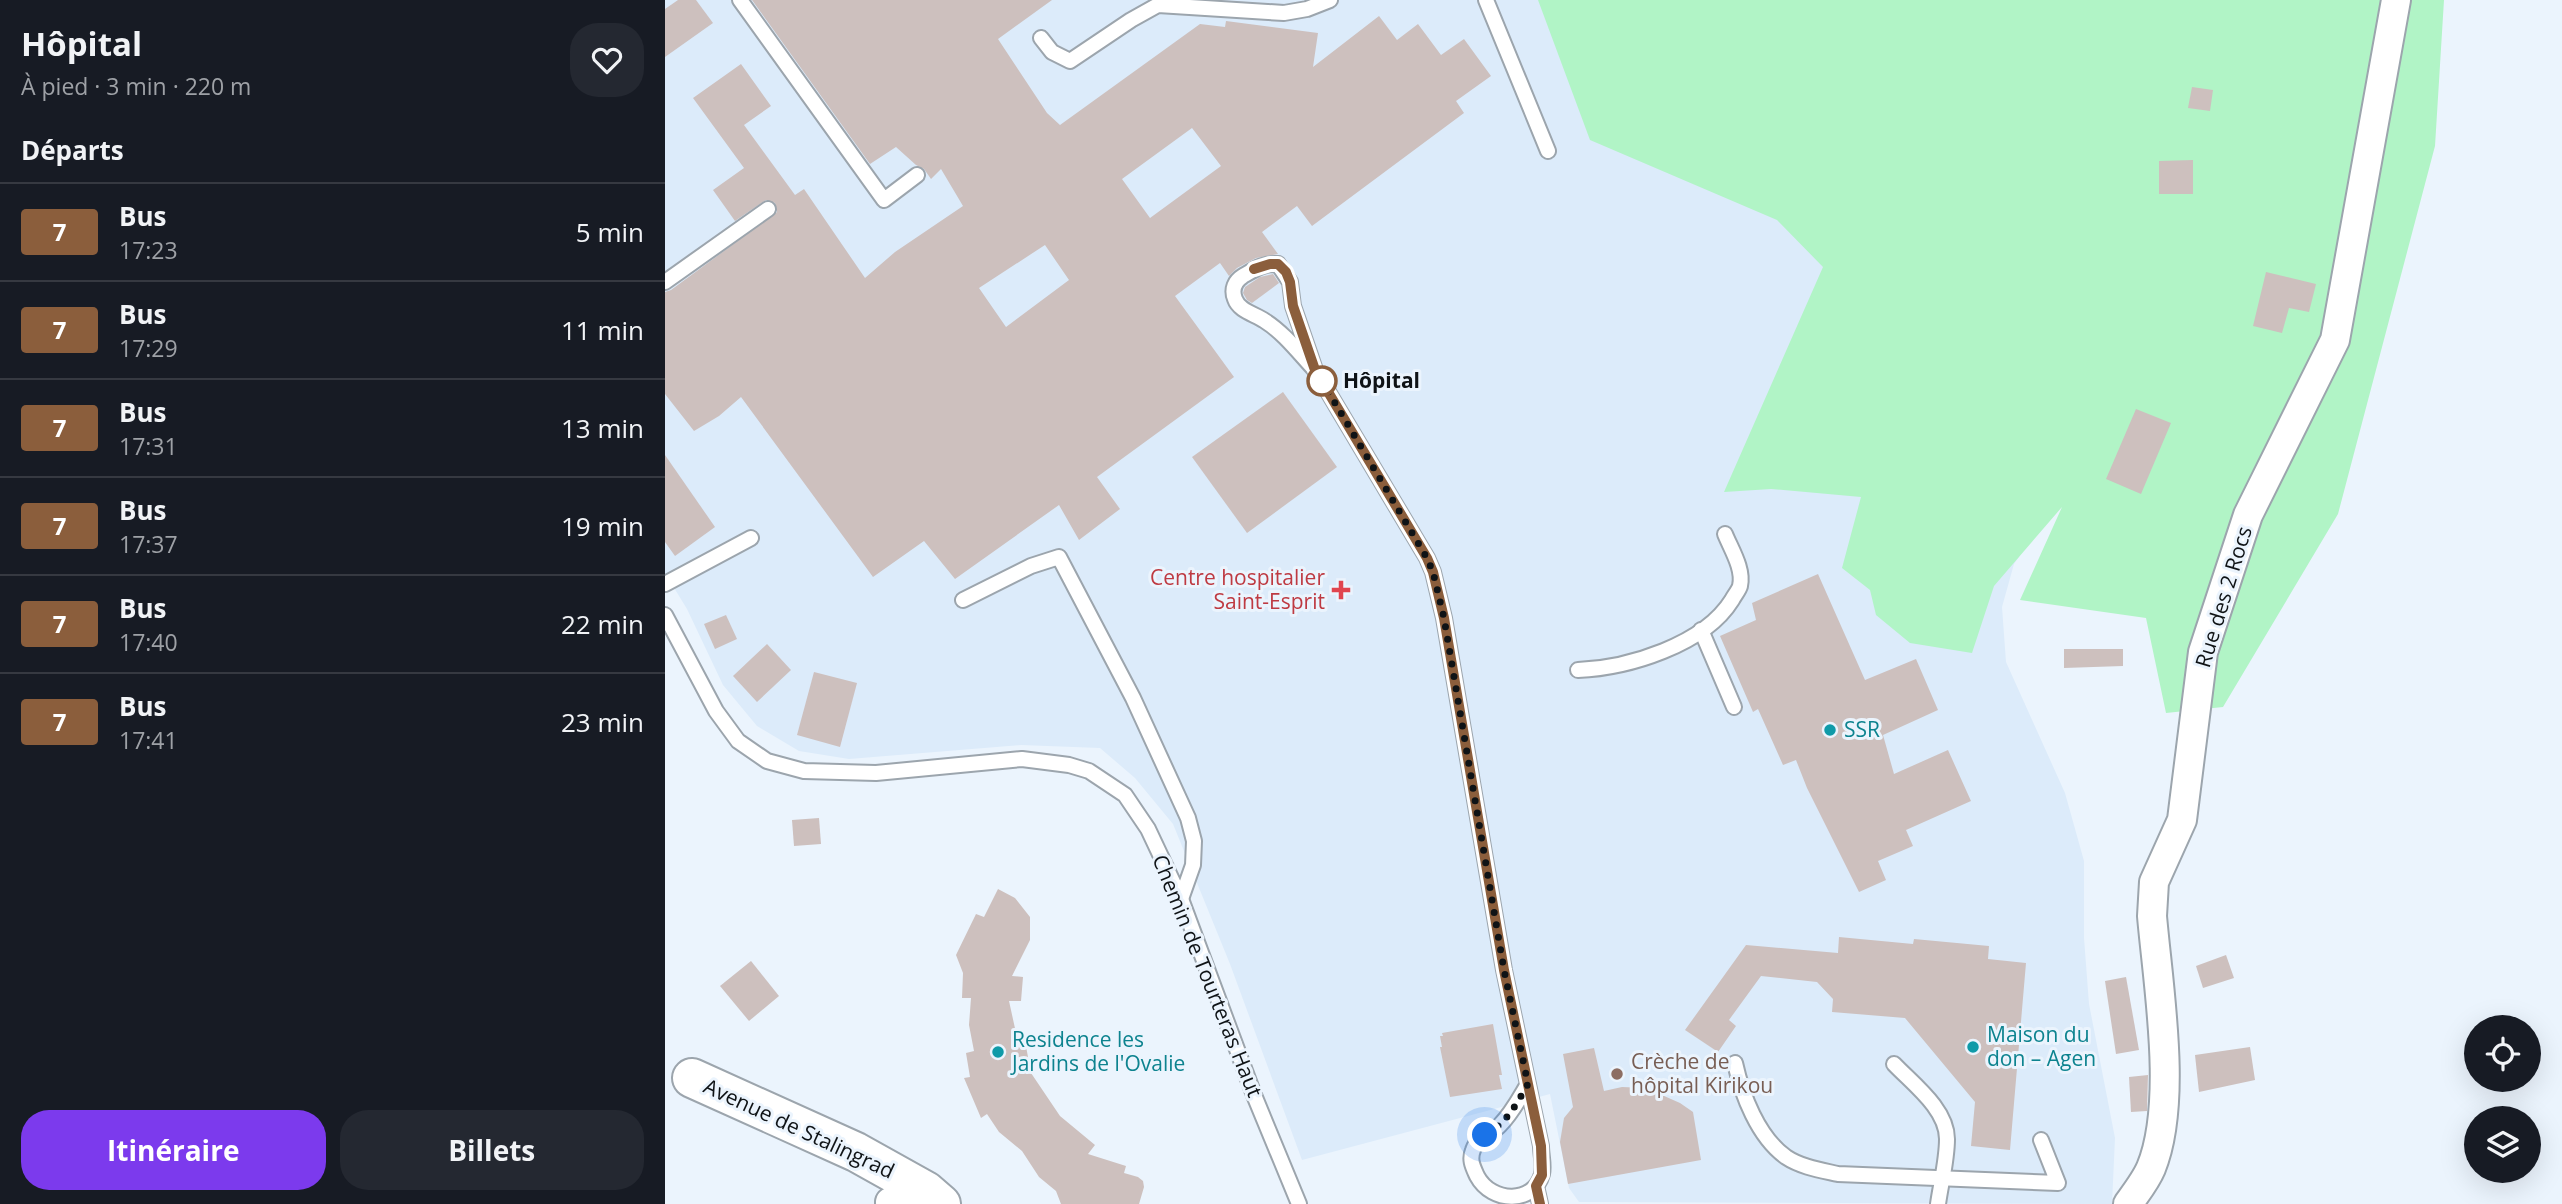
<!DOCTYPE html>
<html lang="fr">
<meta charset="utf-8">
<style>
body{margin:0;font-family:"Open Sans",sans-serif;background:#242831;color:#f1f3f6;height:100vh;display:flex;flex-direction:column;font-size:26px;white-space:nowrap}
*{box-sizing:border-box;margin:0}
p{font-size:23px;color:#9ea1a6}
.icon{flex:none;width:38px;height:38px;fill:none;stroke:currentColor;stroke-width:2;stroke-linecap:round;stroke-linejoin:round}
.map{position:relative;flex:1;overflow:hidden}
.side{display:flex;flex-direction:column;background:#171b24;width:665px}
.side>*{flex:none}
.badge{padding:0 14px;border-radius:5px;font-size:24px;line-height:46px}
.controls{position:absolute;left:1799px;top:1015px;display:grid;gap:14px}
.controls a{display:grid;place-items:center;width:77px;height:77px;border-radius:50%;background:#171b24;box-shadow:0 7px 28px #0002;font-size:35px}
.you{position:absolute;width:35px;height:35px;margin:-18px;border:5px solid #fff;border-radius:50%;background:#1a73e8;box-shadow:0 0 0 10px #1a73e833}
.map>.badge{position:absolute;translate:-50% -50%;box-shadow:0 0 0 4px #fff}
h2{padding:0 21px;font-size:26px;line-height:63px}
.round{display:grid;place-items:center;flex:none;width:74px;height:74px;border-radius:28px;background:#242831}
.head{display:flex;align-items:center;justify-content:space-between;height:119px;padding:0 21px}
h1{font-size:33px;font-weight:700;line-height:52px}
.primary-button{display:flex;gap:14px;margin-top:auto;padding:14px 21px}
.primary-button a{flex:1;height:80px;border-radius:28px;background:#7c3aed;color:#fff;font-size:28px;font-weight:700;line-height:80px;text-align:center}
.primary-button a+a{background:#242831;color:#f1f3f6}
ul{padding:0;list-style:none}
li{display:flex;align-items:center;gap:21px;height:98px;padding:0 21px;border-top:2px solid #363941}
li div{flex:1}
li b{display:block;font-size:26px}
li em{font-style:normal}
li .badge{min-width:77px;font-weight:700;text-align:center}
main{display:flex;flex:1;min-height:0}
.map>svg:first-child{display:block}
</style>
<main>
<section class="side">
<div class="head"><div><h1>Hôpital</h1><p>À pied · 3 min · 220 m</p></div><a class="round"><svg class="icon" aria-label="heart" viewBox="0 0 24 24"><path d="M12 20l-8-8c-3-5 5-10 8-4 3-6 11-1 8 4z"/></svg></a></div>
<h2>Départs</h2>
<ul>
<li><span class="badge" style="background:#8b5e3c;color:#fff">7</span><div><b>Bus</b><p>17:23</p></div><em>5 min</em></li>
<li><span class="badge" style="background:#8b5e3c;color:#fff">7</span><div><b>Bus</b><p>17:29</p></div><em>11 min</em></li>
<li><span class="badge" style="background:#8b5e3c;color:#fff">7</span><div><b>Bus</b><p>17:31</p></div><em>13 min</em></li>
<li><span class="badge" style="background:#8b5e3c;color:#fff">7</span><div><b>Bus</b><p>17:37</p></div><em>19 min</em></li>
<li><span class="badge" style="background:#8b5e3c;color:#fff">7</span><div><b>Bus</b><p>17:40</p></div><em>22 min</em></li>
<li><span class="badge" style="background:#8b5e3c;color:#fff">7</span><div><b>Bus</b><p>17:41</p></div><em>23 min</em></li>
</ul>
<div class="primary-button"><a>Itinéraire</a><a>Billets</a></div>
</section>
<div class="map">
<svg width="1897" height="1204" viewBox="0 0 1897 1204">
<rect width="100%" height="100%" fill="#ebf4fd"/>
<path fill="#dcebfa" d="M0,0H996L1464,143L1449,419L1349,564L1337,607L1341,662L1400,793L1419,861V938L1424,1004L1450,1138L1447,1204L914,1202L904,1188L885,1094L637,1160L565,964L508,824L470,778L435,748L356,745L184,759L134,751L92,726L58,685L22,609L0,573Z"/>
<path fill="#b1f4c6" d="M873,0H1779L1770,146L1673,514L1558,707L1501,713L1481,618L1355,600L1397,507L1329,586L1307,653L1245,643L1211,615L1205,590L1177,568L1196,497L1106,489L1059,492L1158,267L1112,220L925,140Z"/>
<g fill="#cdc0be" fill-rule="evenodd">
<path d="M13,0H31L48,23L0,57V9Z"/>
<path d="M87,0H387L333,39L382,113L395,125L535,24L560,27L561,21L653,33L648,67L714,16L732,40L753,24L776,55L799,39L826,76L791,101L799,113L647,226L632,206L597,232L613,254L591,258L572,268L564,276L555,263L510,296L569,377L432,477L455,509L414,540L394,505L290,579L259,541L208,577L76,397L54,416L29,431L0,394V292L6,290L112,212L110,203L101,200L70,221L48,190L79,168L28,98L76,64L106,106L79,125L130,195L139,189L200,278L230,252L298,206L276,169L266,179L259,169L251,165L231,147L205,164ZM527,128L556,166L485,218L457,179ZM380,245L404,280L341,327L314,288Z"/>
<path d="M1527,87L1548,90L1545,111L1523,108Z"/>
<path d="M1528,160V194H1494V161Z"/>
<path d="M1601,272L1651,284L1644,312L1624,308L1617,333L1588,326Z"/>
<path d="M608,274L614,283L587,303L582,300L578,293L580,287L595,277Z"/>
<path d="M618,392L672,467L582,533L527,457Z"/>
<path d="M1471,409L1506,423L1476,494L1441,479Z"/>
<path d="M0,455L50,527L10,556L0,542Z"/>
<path d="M1153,574L1200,680L1251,659L1273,710L1218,735L1229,774L1283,750L1306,801L1241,830L1248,846L1213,861L1221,880L1194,892L1142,788L1131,760L1118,765L1093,709L1088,712L1055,636L1091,620L1087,603Z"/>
<path d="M61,615L72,639L50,649L39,624Z"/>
<path d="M102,644L126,670L92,702L68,676Z"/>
<path d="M1399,649H1458V666L1399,668Z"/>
<path d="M149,672L192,683L175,747L132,735Z"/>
<path d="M154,818L156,844L129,846L127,820Z"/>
<path d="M333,889L350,898L365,917V940L347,976L358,977L356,1001H344L353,1042L360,1041L366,1073L395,1116L430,1145L423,1154L461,1166L459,1173L473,1177L478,1181L479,1187L474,1204H396L391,1191L374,1177L357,1151L334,1132L322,1114L316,1118L299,1078L305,1077L301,1053L309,1051L304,1025L306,998H297L298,973L291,955L311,914L319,917Z"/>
<path d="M1174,937L1248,944L1249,939L1324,946L1323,959L1361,963L1345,1150L1306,1146L1310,1102L1240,1018L1167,1012L1168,999L1152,982L1096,976L1064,1020L1071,1026L1053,1052L1020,1030L1081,945L1173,953Z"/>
<path d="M1561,955L1569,978L1538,988L1531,966Z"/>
<path d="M86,961L114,996L84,1021L55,986Z"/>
<path d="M1461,977L1474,1050L1451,1054L1440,981Z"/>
<path d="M828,1024L837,1075H834L837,1089L785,1097L775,1047H777L775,1036H778L777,1033Z"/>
<path d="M1585,1047L1590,1080L1534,1092L1530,1055Z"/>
<path d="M929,1048L939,1091L957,1087L981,1088L1015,1103L1028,1112L1036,1160L903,1184L895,1142L899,1118L908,1107L898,1054Z"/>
<path d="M1483,1075L1482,1111L1466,1112L1464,1077Z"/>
</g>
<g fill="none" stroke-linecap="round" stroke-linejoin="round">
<defs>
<g id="lane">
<path d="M75,0L219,200L252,175"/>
<path d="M821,0L883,151"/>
<path d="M376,38L387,52L405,61L466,20L493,5L619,13L642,9L665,0"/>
<path d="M0,282L103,209"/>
<path d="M650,370C634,353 619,333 600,321C590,314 574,311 570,299C566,289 570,281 578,276C590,269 599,263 613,264L625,282L628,306L650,370L762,558L768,572L779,618L839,970L876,1146C876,1155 879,1165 877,1174C869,1204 827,1204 812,1176C808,1167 804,1160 808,1150C813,1136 826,1135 835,1125C847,1113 854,1099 863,1084"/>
<path d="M0,584L86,538"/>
<path d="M298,600L366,566L394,557L468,698L523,818L529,841L528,865L516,899"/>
<path d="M0,615L51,711L73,741L102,761L139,771L211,773L357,759L404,765L424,771L460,795L483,829L516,899L589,1095L634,1204"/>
<path d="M1036,630L1069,707"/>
<path d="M913,670C963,668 1039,645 1067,600C1069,596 1074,590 1075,586C1079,569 1066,549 1060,534"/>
<path d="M1070,1063C1077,1095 1093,1137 1121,1157C1136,1167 1155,1170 1173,1174L1393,1183L1376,1140"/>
<path d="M1229,1064C1248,1084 1282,1109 1282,1139C1282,1160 1276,1183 1273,1204"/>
<path d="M871,1186L875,1204"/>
</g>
<g id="street">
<path d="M225,1202C234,1196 243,1198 253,1204"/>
<path d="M1463,1204C1471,1193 1481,1180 1486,1168C1513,1102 1493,986 1487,916L1489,882L1517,820L1538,652L1583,515L1670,340L1731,0"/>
</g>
<path id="secondary" d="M27,1078L191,1152L261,1191L276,1204"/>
</defs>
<use href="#lane" stroke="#9ca5ad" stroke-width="18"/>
<use href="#street" stroke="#9ca5ad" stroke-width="32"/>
<use href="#secondary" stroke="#9ca5ad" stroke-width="42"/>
<use href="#lane" stroke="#fff" stroke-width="14"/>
<use href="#street" stroke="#fff" stroke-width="28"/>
<use href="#secondary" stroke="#fff" stroke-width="38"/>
</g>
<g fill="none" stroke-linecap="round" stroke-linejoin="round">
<defs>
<path id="line" d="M589,269L605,264H613L621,272L625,282L628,306L650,370L762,558L768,572L779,618L839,970L876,1146L877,1175L871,1186L875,1204"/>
</defs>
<use href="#line" stroke="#fff" stroke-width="16"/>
<use href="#line" stroke="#8b5e3c" stroke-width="10"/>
<path stroke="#0f1316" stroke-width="7" stroke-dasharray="0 12.6" d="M657,381L762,558L768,572L779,618L839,970L863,1084C851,1105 841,1124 820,1135"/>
</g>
<circle fill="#fff" stroke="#8b5e3c" stroke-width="3.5" cx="657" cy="381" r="14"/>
<path fill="#e0444e" stroke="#ebf4fd" stroke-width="2.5" d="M672.5 579.5h7v7h7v7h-7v7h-7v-7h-7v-7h7z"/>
<g fill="#0f9aa8" stroke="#ebf4fd" stroke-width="2.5">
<circle cx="1165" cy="730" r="7"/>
<circle cx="1308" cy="1047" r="7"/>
<circle cx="333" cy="1052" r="7"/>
</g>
<circle fill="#8d6e63" stroke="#ebf4fd" stroke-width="2.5" cx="952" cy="1074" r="7"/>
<g text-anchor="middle" stroke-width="6" stroke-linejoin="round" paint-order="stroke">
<g font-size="21" font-weight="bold" fill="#0f1316" stroke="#ebf4fd" text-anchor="start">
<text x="678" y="388">Hôpital</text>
</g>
<g font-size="21" fill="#be3a42" stroke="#ebf4fd" text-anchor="end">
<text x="660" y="585">Centre hospitalier<tspan x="660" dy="24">Saint-Esprit</tspan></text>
</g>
<g font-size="21" fill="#0f1316" stroke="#ebf4fd">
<text transform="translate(1559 597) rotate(-73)" y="7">Rue des 2 Rocs</text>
<text transform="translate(542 976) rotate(68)" y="7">Chemin de Tourteras Haut</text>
<text transform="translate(134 1129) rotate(25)" y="7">Avenue de Stalingrad</text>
</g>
<g font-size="21" fill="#0d838f" stroke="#ebf4fd" text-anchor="start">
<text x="1179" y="737">SSR</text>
<text x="1322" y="1042">Maison du<tspan x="1322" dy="24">don – Agen</tspan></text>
<text x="347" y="1047">Residence les<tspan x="347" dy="24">Jardins de l'Ovalie</tspan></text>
</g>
<g font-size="21" fill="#785e54" stroke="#ebf4fd" text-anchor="start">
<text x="966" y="1069">Crèche de<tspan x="966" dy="24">hôpital Kirikou</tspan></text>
</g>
</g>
</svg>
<div class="controls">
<a><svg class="icon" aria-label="locate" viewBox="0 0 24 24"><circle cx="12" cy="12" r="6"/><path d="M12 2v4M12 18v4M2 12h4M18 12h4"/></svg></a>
<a><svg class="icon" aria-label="layers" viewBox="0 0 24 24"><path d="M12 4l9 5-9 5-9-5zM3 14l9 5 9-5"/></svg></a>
</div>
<div class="you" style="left:820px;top:1135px"></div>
</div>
</main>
